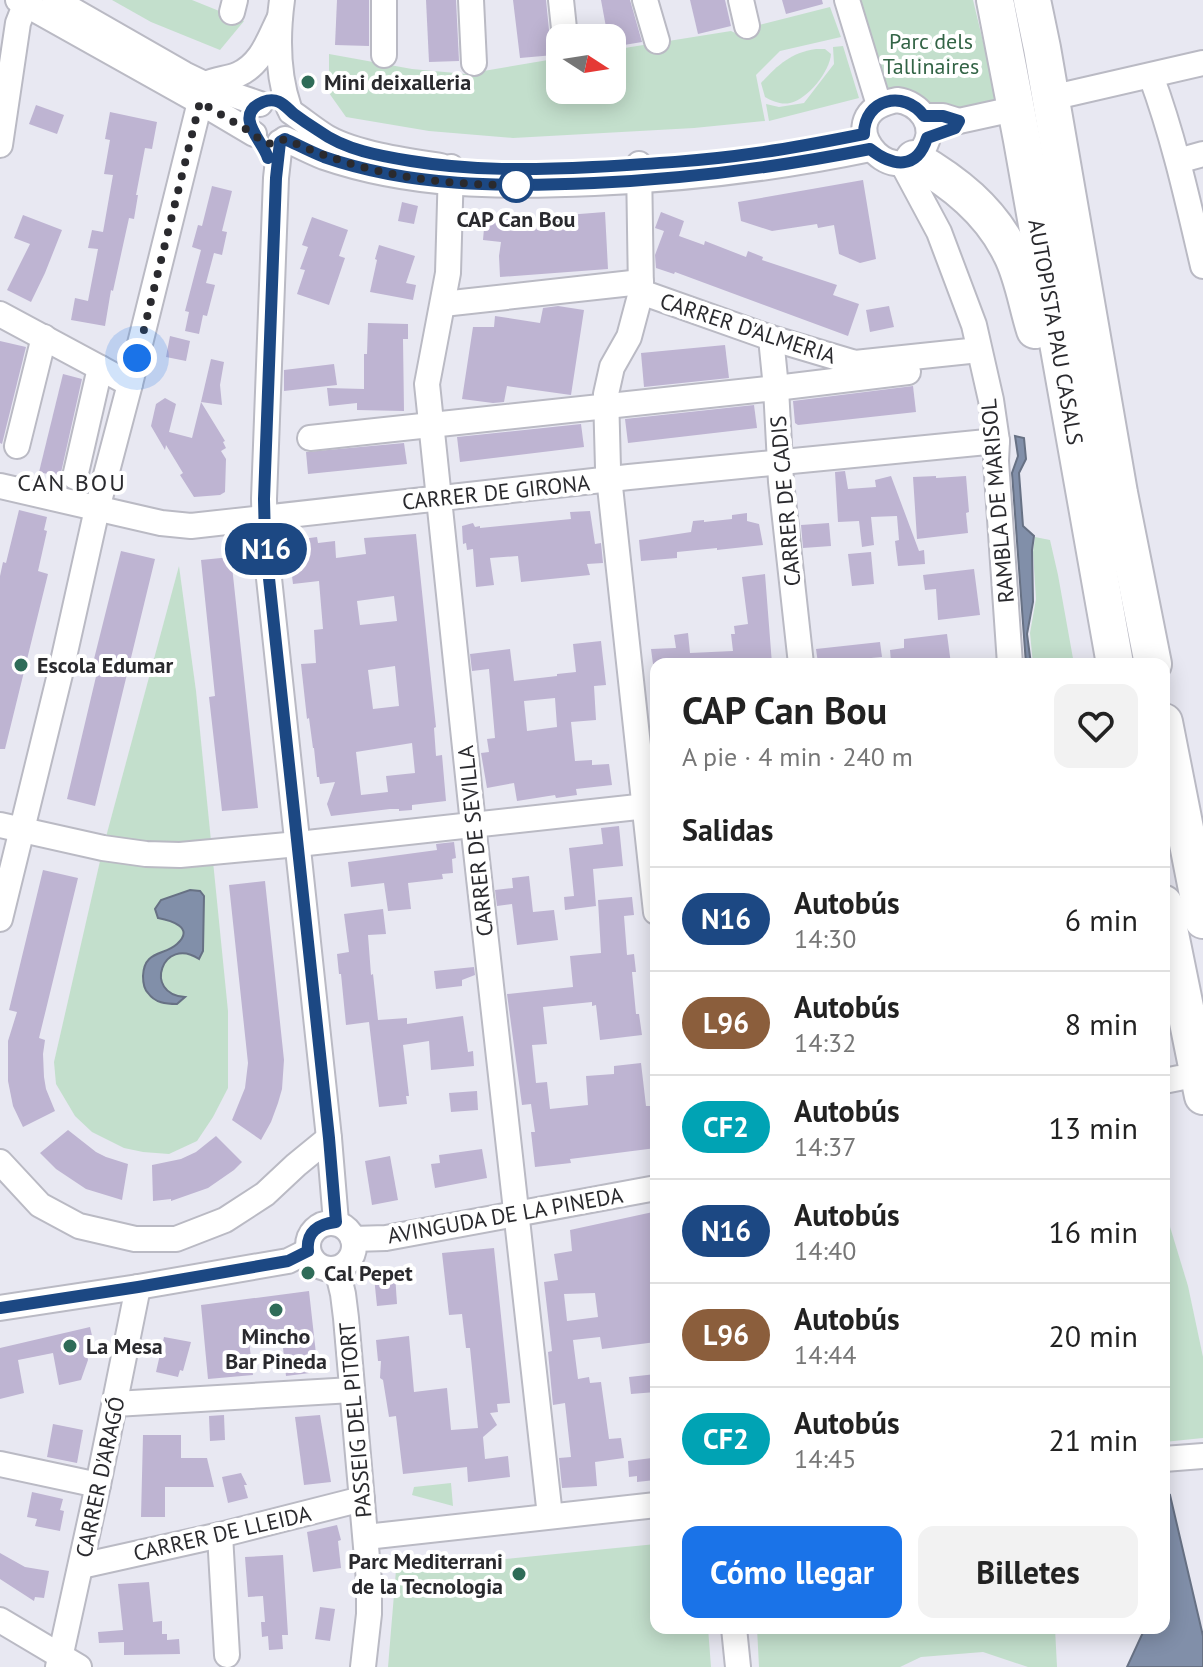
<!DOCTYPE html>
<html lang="es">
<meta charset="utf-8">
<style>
body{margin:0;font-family:"PT Sans",sans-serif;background:#f2f2f2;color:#222;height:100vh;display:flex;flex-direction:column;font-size:30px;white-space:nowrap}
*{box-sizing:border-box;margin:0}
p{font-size:26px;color:#767676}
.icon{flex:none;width:44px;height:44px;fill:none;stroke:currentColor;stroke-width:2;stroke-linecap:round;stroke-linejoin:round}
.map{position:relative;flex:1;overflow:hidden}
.panel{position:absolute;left:650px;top:658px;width:520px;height:976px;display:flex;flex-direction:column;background:#fff;border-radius:16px;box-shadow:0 4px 20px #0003}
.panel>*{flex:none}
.badge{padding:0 16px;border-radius:26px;font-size:28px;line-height:52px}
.needle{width:52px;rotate:102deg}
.controls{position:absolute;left:546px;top:24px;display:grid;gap:16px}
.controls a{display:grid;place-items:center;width:80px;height:80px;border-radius:16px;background:#fff;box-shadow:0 4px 20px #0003;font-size:40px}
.you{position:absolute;width:40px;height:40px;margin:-20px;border:6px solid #fff;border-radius:50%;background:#1a73e8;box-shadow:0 0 0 12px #1a73e833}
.map>.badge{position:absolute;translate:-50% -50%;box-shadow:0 0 0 4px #fff}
h2{padding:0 32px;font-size:30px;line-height:72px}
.round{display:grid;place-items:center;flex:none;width:84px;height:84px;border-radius:16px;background:#f2f2f2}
.overview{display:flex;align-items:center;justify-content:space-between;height:136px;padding:0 32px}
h1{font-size:38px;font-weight:600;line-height:60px}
.cta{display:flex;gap:16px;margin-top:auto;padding:16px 32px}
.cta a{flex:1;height:92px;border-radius:16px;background:#1a73e8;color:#fff;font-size:32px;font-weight:600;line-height:92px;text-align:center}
.cta a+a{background:#f2f2f2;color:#222}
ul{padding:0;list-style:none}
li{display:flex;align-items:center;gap:24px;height:104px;padding:0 32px;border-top:2px solid #e0e0e0}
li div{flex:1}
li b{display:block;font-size:30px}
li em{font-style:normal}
li .badge{min-width:88px;font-weight:700;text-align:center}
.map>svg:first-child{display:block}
</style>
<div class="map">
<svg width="1203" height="1667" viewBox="0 0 1203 1667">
<rect width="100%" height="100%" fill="#e8e8f2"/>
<g fill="#c3dfcc">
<path d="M112,0H192L244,21L220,50L151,22Z"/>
<path d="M847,0H973L1000,112L940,122L886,102Z"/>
<path d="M830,7L841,37L780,51L756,75L765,121L694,128L513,138L429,131L346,117L329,93V54L412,69L466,74L560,58V90H612V50L731,31L748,39L759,25Z"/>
<path d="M843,46L859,98L769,121L766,104L779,107L804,103L834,64L833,47Z"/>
<path d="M816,49H825L831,54C830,71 808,99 790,103C781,105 772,101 765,97L761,83C778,65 790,53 816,49Z"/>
<path d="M1035,537L1050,540L1058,575L1074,664H1033L1030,633L1036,599L1033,552Z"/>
<path d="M179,566L196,691L228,1011V1088L213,1117L197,1141L169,1154L143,1152L124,1148L92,1132L75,1116L56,1084L54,1062L103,848Z"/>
<path d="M1164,1207L1188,1286L1203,1357V1438L1164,1442Z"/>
<path d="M451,1483L453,1506L412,1495L414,1487Z"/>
<path d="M656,1544V1628H708L711,1667H388L396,1570Z"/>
<path d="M757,1628H1055L1057,1667H1028L983,1652L921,1657L900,1667H759Z"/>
</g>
<g fill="#818fa9" stroke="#677184" stroke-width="2">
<path d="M1015,436L1024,438L1026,459L1019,473L1023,526L1034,536L1032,550L1033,602L1027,634L1031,664H1026L1012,473L1018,456Z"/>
<path d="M190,890L200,891L204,896L203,951L199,959C163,935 142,994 185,997L177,1004C166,1004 155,1003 148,993C144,989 143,982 143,976C144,950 164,956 177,944C196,927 169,920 158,918L155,909L161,900Z"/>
<path d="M1170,1495L1203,1636V1667H1127L1145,1628H1164V1589L1168,1581L1164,1566V1496Z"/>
</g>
<g fill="#beb4d2" fill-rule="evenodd">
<path d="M337,0H369V46L335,45Z"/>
<path d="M426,0H456L459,61L429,62Z"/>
<path d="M513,0H546L550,40L554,55L520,58Z"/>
<path d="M601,0H630L642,42L612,47V38H608Z"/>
<path d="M690,0H725L731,26L698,34Z"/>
<path d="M782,0H822L823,4L786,14Z"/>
<path d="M36,105L64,115L57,134L29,124Z"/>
<path d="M110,112L157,122L152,149L145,148L136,195H138L134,219L129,218L113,291L111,290L105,326L71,320L75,298L88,301L98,249L88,248L92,230L103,232L113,175L104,174L110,140L105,139Z"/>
<path d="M863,180L876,259L860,263L839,254L834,225L818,228L817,224L772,231L741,221L738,202Z"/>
<path d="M212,186L232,191L222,231L227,232L222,255L214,253L206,283L215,285L207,316L203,315L199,334L185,331L189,312L185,311L201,250L192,247L198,225L202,226Z"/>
<path d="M402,202L418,206L414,224L398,221Z"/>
<path d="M605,212L608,269L500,277L499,256L501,242L483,240L485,217L554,222V216Z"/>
<path d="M661,212L684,221L679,236L704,245L705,241L746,257L748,251L763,257L762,260L837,285L833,295L859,304L848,336L675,272L674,274L656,268L655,255L664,231L655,228Z"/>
<path d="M23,215L62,230L45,273L31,302L7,290L30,244L14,238Z"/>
<path d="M312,217L348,230L339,256L345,258L329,305L297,294L305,270L300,269L308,247L302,245Z"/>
<path d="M379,245L415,256L406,283L416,285L413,300L370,292L377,260L375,259Z"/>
<path d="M558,306L584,310L571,395L507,386L504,402L493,403L462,399L473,327H494L495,316L540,323L543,308Z"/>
<path d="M889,306L894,327L870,332L866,310Z"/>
<path d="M368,323L408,324V339H403L404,411L357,410V403L329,406L327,388L364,389V354H367Z"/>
<path d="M170,336L190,341L186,361L166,357Z"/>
<path d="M0,341L26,347L2,444L0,443Z"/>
<path d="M725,345L729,378L644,387L641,353Z"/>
<path d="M211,359L224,362L220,385L222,405L201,402Z"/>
<path d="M334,364L337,385L284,391V370Z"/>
<path d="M63,374L82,379L60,477L39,472Z"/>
<path d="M913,386L916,412L798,425L795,423L793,401Z"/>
<path d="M165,398L176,404L169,432L192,438L201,402L225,441L223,442L226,448L221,451L226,459L225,492L220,495L194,497L180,475L183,473L166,445L165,450L151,426L156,404Z"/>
<path d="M754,405L757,428L628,443L625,419Z"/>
<path d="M581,424L584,447L460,462L457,437Z"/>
<path d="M404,443L407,464L308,474L306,452Z"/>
<path d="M845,471L848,489L876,487L875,480L891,476L919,551L924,550L925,564L898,566L895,541L899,540L897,516L871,517L874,545L862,547L859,521L838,522L835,472Z"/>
<path d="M936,476V478L966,476L969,512L966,513L968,533L917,539L913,477Z"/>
<path d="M19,510L47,517L44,530L47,531L38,571L48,574L5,749H0V576L3,562L6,563Z"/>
<path d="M590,511L595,544L601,543L603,563L587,564L590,575L521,582L518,556L490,558L494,585L476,587L473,549L467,550L466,543L463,544L462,526L473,523L475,527L480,526V528L571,519L570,512Z"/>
<path d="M747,513V521L759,524L763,545L717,550V548L677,552V558L641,561L639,540L691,532L693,521L704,520V522L732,519V515Z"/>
<path d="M829,523L831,546L803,548L801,525Z"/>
<path d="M416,534L436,727L434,728L436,756L442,755L446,801L412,805V810L399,811V809H390L331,816L327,804L335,782L320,784L319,777H317L314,748H313L309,718L307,719L301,664L316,663L314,630L323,629L319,581L293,584L288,545L295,542V540L317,537L318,543L335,541L336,558L366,554L364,538ZM394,596L397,621L360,625L357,601ZM395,666L399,706L373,709L368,670ZM412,743L415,773L386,776L388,792L361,795L356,752Z"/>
<path d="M121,551L155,559L95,806L67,799L99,664L93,663Z"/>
<path d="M871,552L874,584L852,586L848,554Z"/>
<path d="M231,557L258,808L222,811L209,697L215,696L201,560Z"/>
<path d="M974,569L980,615L938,620L936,589L925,590L923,575Z"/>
<path d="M765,574L772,664H653L651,649L676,648L674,635L688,633L690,653L733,651L731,634H735L734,626L748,624L742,577Z"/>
<path d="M947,634L951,664L891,662L890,650L904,648V639Z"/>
<path d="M601,641L606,685L594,686L596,720L571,722L575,761L592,760V765L609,764L612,785L576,789L577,795L556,798L555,795L517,801L514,783L487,788L481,753L489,752L487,739L495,738L489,669L472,671L470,654L510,649L514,681L557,676V674L576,672L573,644ZM555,698L557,727L527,731L524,701Z"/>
<path d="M880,642L882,657L818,663L816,649Z"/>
<path d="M619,826L623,866L593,869L596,906L565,910L564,897L574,896L569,848L603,844L601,828Z"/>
<path d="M454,842L456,858L452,859L453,873L442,874L443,879L408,883L411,909L388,911L384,883L351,887L348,862L437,850L436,844Z"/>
<path d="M43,870L78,878L39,1038L45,1040L43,1054L44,1077L46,1089L55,1111L23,1127L13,1106L8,1081V1041L17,1012L9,1010Z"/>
<path d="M529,876L533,912L554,910L558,940L517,945L512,904L497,906L495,890L513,888L512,878Z"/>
<path d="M265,881L284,1060L282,1089L278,1103L271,1122L261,1140L232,1120L245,1088L248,1063L229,885Z"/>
<path d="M632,897L634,915L624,916L627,955L634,954L636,972H632L636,1014H639L642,1035L600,1040L596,1005L592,1006V1002L543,1007L547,1044L532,1045L536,1083L547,1082L550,1109L588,1105L586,1076L614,1074V1066L641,1063L646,1106H650L656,1148L570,1159L571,1163L535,1167L531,1132H535L531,1104L522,1105L507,994L573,987L570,956L601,953L598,900Z"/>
<path d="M383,909L386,934L368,935L371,975L373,974L378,1020L407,1018V1024L463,1016L468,1052L473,1051L474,1066L431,1070L429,1041L403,1045L409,1096H406L407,1104L379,1107L369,1022L346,1025L341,974H339L337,954L349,952L344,914Z"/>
<path d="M474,967L475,975L462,980V986L436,989L434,971Z"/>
<path d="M477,1091L478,1110L451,1112L449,1093Z"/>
<path d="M68,1130L96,1152L106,1157L128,1164L122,1200L86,1189L56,1169L40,1153Z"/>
<path d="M216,1136L242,1162L234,1170L208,1188L171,1201V1199L153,1201L152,1165L181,1159L196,1152Z"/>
<path d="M482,1149L487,1178L435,1188L431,1164L440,1163L439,1155Z"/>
<path d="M390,1156L398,1200L372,1205L365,1161Z"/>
<path d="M653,1212L656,1235V1342L602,1349L600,1337L573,1340L578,1379L589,1377L590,1383L601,1382L609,1439L621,1438L624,1458L595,1462L597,1486L562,1488L559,1458L571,1457L565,1403L553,1405L548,1352L552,1351L544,1282L558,1280L554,1254L572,1251L570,1230ZM595,1293L598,1317L567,1321L564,1294Z"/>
<path d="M494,1248L510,1403L497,1404L498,1412L490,1413L497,1425L483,1437L485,1459L508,1456L510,1477L468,1482L467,1467L403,1474L396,1416L389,1417L383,1380L380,1378L381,1361H378L376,1340L409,1336L414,1392L447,1388L451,1430L478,1428L470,1348H466L462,1314L449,1315L442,1253Z"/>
<path d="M395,1274L397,1304L377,1306L374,1277Z"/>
<path d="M309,1291L318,1372L286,1376L281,1329L248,1332L253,1375L208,1379L201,1305Z"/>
<path d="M90,1327L94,1344L85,1346L88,1360L81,1380L59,1385L53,1353L18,1360L24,1393L0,1399V1348Z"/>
<path d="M164,1337L191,1342L183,1371L180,1370L178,1377L156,1372Z"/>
<path d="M656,1374V1392L631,1394L629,1377Z"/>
<path d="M224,1415L225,1440L210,1441L209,1416Z"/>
<path d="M320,1415L331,1482L304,1485L295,1417Z"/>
<path d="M53,1424L83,1430L77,1463L47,1457Z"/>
<path d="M143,1435H181V1458H207L214,1487H165V1517H141Z"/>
<path d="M652,1458L655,1480L637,1482V1476L629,1477L628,1461Z"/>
<path d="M241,1473L247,1485H244L248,1498L228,1503L222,1477Z"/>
<path d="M32,1492L63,1499L60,1510L64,1511L60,1531L35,1526L37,1519L27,1517Z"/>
<path d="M337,1525L341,1540L338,1541L341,1568L313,1572L307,1532Z"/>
<path d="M0,1553L25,1567L49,1571L44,1598L35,1597L34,1601L0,1579Z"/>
<path d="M283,1555L288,1635H282L283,1649L269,1650L268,1636L262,1637L261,1622H265L263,1596L248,1597L245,1557Z"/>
<path d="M149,1582L153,1622L162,1621V1634H167V1640L179,1639L180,1654L124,1655V1642L99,1643L98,1632L123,1630L118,1584Z"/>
<path d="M320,1607L335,1609L330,1641L315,1639Z"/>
</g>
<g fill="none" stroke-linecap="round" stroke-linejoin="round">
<defs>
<g id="minor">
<path d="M18,0L200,102L254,134"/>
<path d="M55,0L184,74L213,88L260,104"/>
<path d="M282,0C277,37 277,73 289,108"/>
<path d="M384,0V55"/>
<path d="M471,0L474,63"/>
<path d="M561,0L565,38"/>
<path d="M645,0L657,41"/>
<path d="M741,0L747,26"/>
<path d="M847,0L879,105"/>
<path d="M232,12L235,0"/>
<path d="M1151,76C1174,138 1188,202 1203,266"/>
<path d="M1068,94L1203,63"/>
<path d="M897,100C920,103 938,126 923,149C892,196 824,114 897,100Z"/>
<path d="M291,112C304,121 316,131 328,138C357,154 408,161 441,166"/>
<path d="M924,116H943L959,121L1000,112"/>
<path d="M285,139C298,145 311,152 324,157C411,187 503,187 594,183C687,179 779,168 870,149"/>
<path d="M280,142L276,178L264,499L265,541L329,1138L336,1222"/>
<path d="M0,145L18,23L27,0"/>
<path d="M1178,161L1203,154"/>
<path d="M902,163L939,232L974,325L991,400L997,441L996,461L1010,664"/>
<path d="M639,164L641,292L629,337L612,367L606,394L608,468L656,912"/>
<path d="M451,167L448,273L427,384L473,824L550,1516"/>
<path d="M641,292L771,338L855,363L979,350"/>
<path d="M443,304L641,282"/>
<path d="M0,314L130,384"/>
<path d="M771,338L776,388L781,482L801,664"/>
<path d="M310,438L776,388L908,372"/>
<path d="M17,446L44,337"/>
<path d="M75,477L100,368"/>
<path d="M0,486L161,523L191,526L629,477L997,441"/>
<path d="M0,825L103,848L146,854L180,855L298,844L656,805"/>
<path d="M0,919L62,666L97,509L130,384L200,102L206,84C216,79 227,79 237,75C262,64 269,39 280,17"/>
<path d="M1164,1081L1179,1078"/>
<path d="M0,1162L40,1205L79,1226L135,1239H176L225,1220L265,1194L296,1165L329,1138"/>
<circle cx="331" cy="1246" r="23"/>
<path d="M353,1239L386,1238L656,1188"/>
<path d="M337,1269L343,1294L346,1318L369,1581V1614L363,1667"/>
<path d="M0,1308L138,1287L288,1261L308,1251"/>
<path d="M115,1404L352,1390"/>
<path d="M1164,1459L1203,1456"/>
<path d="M0,1464L98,1485"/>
<path d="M220,1535L227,1655"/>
<path d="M366,1537L656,1505"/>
<path d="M81,1566L220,1535L362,1499"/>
<path d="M0,1620L79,1667"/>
<path d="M734,1628L738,1667"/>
<path d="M58,1667L98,1485L138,1287"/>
</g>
<g id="highway">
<path d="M995,0L1022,140L1115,664"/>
<path d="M1032,0L1042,48L1119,493L1153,664"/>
<path d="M914,159C954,182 990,210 1011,253C1023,276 1027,305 1035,330"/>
<path d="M1164,722L1203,920"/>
<path d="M1164,904L1203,1096"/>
</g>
</defs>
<use href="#minor" stroke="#babac4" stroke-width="28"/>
<use href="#highway" stroke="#babac4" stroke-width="40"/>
<use href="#minor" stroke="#fff" stroke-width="24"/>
<use href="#highway" stroke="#fff" stroke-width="36"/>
</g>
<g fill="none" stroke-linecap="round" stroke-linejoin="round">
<defs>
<path id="line" d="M0,1308L138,1287L288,1261L308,1251C306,1232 318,1224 336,1222L329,1138L265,541L264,499L276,178L280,142L285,139C298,145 311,152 324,157C411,187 503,187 594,183C687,179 779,167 870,149C893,167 917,170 927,138L955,128L959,121L943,116H924C904,89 864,99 864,134C829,141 793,148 757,153C703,161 648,164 593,167C532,170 471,171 411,161C380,156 345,150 319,131C311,126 302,120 294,114C285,106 278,96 263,102C232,115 263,141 268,158"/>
</defs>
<use href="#line" stroke="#fff" stroke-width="18"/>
<use href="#line" stroke="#1c4883" stroke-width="12"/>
<path stroke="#2a2a2e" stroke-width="8" stroke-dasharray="0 14.4" d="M137,358L200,102L254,134L262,142L273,144L285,139C362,174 433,185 516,185"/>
</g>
<g fill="#2f6c58" stroke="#fff" stroke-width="3">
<circle cx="308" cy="82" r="8"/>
<circle cx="21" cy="665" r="8"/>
<circle cx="308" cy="1273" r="8"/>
<circle cx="276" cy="1310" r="8"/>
<circle cx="70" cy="1346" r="8"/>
<circle cx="519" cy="1574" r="8"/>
</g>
<circle fill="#fff" stroke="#1c4883" stroke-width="4" cx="516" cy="185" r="16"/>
<g text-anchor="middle" stroke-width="8" stroke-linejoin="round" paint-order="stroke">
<g font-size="22" fill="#336446" stroke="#fff">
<text x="931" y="49">Parc dels<tspan x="931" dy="25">Tallinaires</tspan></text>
</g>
<g font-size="22" font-weight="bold" fill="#2a2a2e" stroke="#fff" text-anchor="start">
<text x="324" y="90">Mini deixalleria</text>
<text x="37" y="673">Escola Edumar</text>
<text x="324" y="1281">Cal Pepet</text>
<text x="276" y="1344" text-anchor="middle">Mincho<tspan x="276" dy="25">Bar Pineda</tspan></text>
<text x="86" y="1354">La Mesa</text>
<text x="503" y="1569" text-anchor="end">Parc Mediterrani<tspan x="503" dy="25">de la Tecnologia</tspan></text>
</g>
<g font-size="22" font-weight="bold" fill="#2a2a2e" stroke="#fff">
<text x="516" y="227">CAP Can Bou</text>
</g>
<g font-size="22" fill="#2a2a2e" stroke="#fff">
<text transform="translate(748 328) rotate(18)" y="8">CARRER D'ALMERIA</text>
<text transform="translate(1056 332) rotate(80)" y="8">AUTOPISTA PAU CASALS</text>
<text transform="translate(496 492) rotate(-6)" y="8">CARRER DE GIRONA</text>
<text transform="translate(785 501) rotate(-95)" y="8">CARRER DE CADIS</text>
<text transform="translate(997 501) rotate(-95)" y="8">RAMBLA DE MARISOL</text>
<text transform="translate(475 841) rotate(-96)" y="8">CARRER DE SEVILLA</text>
<text transform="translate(505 1215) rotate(-10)" y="8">AVINGUDA DE LA PINEDA</text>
<text transform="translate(355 1420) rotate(-95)" y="8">PASSEIG DEL PITORT</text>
<text transform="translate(100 1477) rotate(-78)" y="8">CARRER D'ARAGÓ</text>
<text transform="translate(222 1533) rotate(-13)" y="8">CARRER DE LLEIDA</text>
</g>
<g font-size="24" letter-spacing="2" fill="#2a2a2e" stroke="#fff">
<text x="72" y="491">CAN BOU</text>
</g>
</g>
</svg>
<div class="controls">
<a><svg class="needle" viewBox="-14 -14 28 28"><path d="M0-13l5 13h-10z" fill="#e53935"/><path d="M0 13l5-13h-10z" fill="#767676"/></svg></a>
</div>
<div class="you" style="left:137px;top:358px"></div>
<b class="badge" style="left:266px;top:549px;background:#1c4883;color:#fff">N16</b>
<section class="panel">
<div class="overview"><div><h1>CAP Can Bou</h1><p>A pie · 4 min · 240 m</p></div><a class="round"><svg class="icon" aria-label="heart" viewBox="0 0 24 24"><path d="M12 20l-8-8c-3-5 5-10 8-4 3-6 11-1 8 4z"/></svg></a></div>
<h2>Salidas</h2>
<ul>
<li><span class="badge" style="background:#1c4883;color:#fff">N16</span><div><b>Autobús</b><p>14:30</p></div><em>6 min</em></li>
<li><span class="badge" style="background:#8b5e3c;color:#fff">L96</span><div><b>Autobús</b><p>14:32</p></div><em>8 min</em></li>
<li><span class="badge" style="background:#00a3b4;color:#fff">CF2</span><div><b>Autobús</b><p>14:37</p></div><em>13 min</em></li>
<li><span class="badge" style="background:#1c4883;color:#fff">N16</span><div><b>Autobús</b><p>14:40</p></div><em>16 min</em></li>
<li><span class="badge" style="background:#8b5e3c;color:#fff">L96</span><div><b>Autobús</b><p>14:44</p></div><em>20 min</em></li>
<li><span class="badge" style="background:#00a3b4;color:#fff">CF2</span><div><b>Autobús</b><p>14:45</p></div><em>21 min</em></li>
</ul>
<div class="cta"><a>Cómo llegar</a><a>Billetes</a></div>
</section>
</div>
